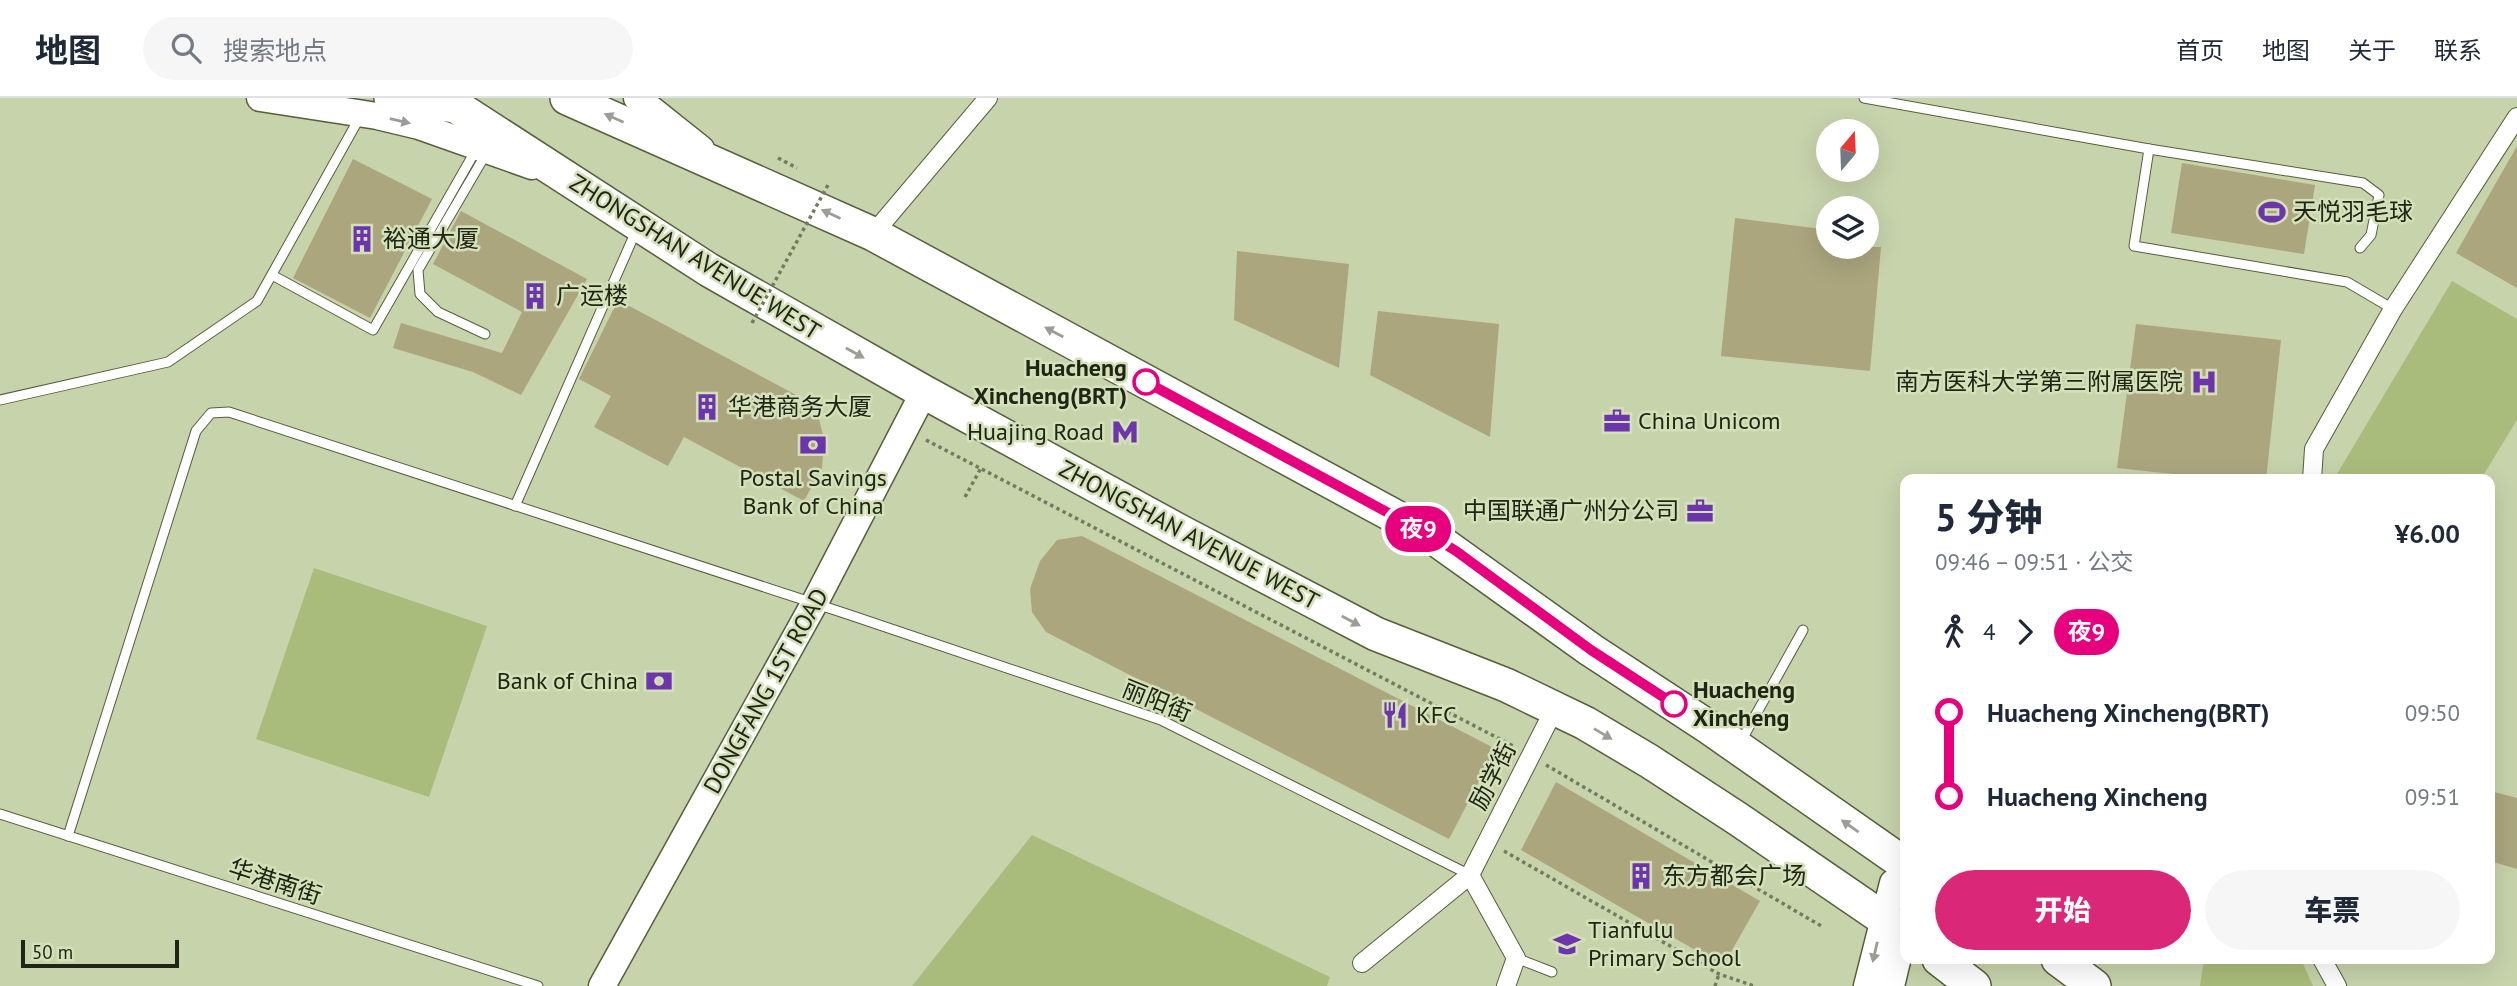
<!DOCTYPE html>
<html lang="zh">
<meta charset="utf-8">
<style>
body{margin:0;font-family:"PT Sans","Noto Sans SC",sans-serif;background:#f6f6f7;color:#1f2937;height:100vh;display:flex;flex-direction:column;font-size:26px;white-space:nowrap}
*{box-sizing:border-box;margin:0}
p{font-size:23px;color:#747a83}
.icon{flex:none;width:38px;height:38px;fill:none;stroke:currentColor;stroke-width:2;stroke-linecap:round;stroke-linejoin:round}
.map{position:relative;flex:1;overflow:hidden}
.sheet{position:absolute;left:1900px;top:376px;width:595px;height:490px;display:flex;flex-direction:column;background:#fff;border-radius:14px;box-shadow:0 7px 28px #0002}
.sheet>*{flex:none}
.badge{padding:0 14px;border-radius:23px;font-size:24px;line-height:46px}
.needle{width:46px;rotate:19deg}
.controls{position:absolute;left:1816px;top:21px;display:grid;gap:14px}
.controls a{display:grid;place-items:center;width:63px;height:63px;border-radius:50%;background:#fff;box-shadow:0 7px 28px #0002;font-size:35px}
.scale{position:absolute;left:21px;bottom:18px;width:158px;box-sizing:border-box;padding-left:7px;border:4px solid #212516;border-top:0;font-size:19px;line-height:24px;white-space:nowrap;color:#212516;-webkit-text-stroke:5px #d3e0b8;paint-order:stroke}
.map>.badge{position:absolute;translate:-50% -50%;box-shadow:0 0 0 4px #fff}
.legs{display:flex;align-items:center;gap:10px;height:77px;padding:0 35px;font-size:23px}
.legs p{margin-inline-start:auto}
.headline{display:flex;align-items:center;justify-content:space-between;height:119px;padding:0 35px}
h1{font-size:38px;font-weight:800;line-height:52px}
.action{display:flex;gap:14px;margin-top:auto;padding:14px 35px}
.action a{flex:1;height:80px;border-radius:42px;background:#db2777;color:#fff;font-size:28px;font-weight:800;line-height:80px;text-align:center}
.action a+a{background:#f6f6f7;color:#1f2937}
ul{padding:0 35px;list-style:none}
li{display:flex;align-items:center;gap:24px;height:84px;font-size:26px}
li i{display:grid;place-items:center;width:10px;height:100%;margin:0 9px;background:currentColor}
li i::after{content:'';width:18px;height:18px;margin:-9px;border:5px solid;border-radius:50%;background:#fff}
li p{margin-inline-start:auto}
li:first-child i{background:linear-gradient(#0000 50%,currentColor 0)}
li:last-child i{background:linear-gradient(currentColor 50%,#0000 0)}
header{display:flex;align-items:center;gap:42px;box-sizing:border-box;height:98px;padding:0 35px;background:#fff;border-bottom:2px solid #e0e1e3}
header strong{font-size:33px}
nav{display:flex;gap:38px;margin-inline-start:auto;font-size:24px}
.search{width:490px;height:63px;background:#f6f6f7;display:flex;align-items:center;gap:18px;box-sizing:border-box;padding:0 24px;border-radius:38px;color:#747a83;font-size:26px}
.map>svg:first-child{display:block}
</style>
<header>
<strong>地图</strong>
<div class="search"><svg class="icon" aria-label="search" viewBox="0 0 24 24"><circle cx="10" cy="10" r="6"/><path d="M15 15l6 6"/></svg>搜索地点</div>
<nav><a>首页</a><a>地图</a><a>关于</a><a>联系</a></nav>
</header>
<div class="map">
<svg width="2517" height="888" viewBox="0 0 2517 888">
<rect width="100%" height="100%" fill="#c7d3ab"/>
<g fill="#aabc7b">
<path d="M2452,183L2517,221V322L2481,381H2334Z"/>
<path d="M314,470L487,528L429,699L256,641Z"/>
<path d="M1032,737L1330,879L1327,888H912Z"/>
<path d="M2204,861H2301L2313,888H2200Z"/>
</g>
<g fill="#aba67e">
<path d="M2517,48V190L2456,155Z"/>
<path d="M353,61L432,101L370,220L293,180Z"/>
<path d="M2182,65L2315,87L2304,156L2171,135Z"/>
<path d="M461,113L587,181L521,297L473,274L393,250L401,225L502,255L522,214L433,166Z"/>
<path d="M1735,120L1829,132V149H1881L1870,273L1721,258Z"/>
<path d="M1237,153L1349,166L1339,270L1234,222Z"/>
<path d="M618,202L798,298L819,321L824,341L822,370L804,403L684,339L668,368L594,329L611,298L579,281Z"/>
<path d="M1378,213L1499,226L1490,339L1370,277Z"/>
<path d="M2136,226L2281,242L2266,382H2228L2117,370Z"/>
<path d="M1082,438L1496,651L1449,741L1046,534L1032,514L1030,491L1040,463L1057,442Z"/>
<path d="M1556,684L1760,803L1723,868L1521,752Z"/>
<path d="M2490,693L2517,700V771L2490,763Z"/>
</g>
<g fill="none" stroke-linecap="round" stroke-linejoin="round">
<defs>
<g id="lane">
<path d="M1864,0L2149,51L2134,148L2347,184L2393,211"/>
<path d="M2149,51L2363,85L2379,97L2371,137L2360,150"/>
<path d="M272,177L373,232L477,50"/>
<path d="M485,236L438,214L420,196L418,172L487,54"/>
<path d="M0,302L168,264L257,203L361,17"/>
<path d="M515,408L636,133"/>
<path d="M1740,645L1803,532"/>
<path d="M0,716L538,888"/>
<path d="M68,738L196,333L211,315L229,314L847,516L1161,622L1470,777"/>
<path d="M1516,860L1552,874"/>
</g>
<g id="street">
<path d="M873,136L988,0"/>
<path d="M2312,382L2314,351L2393,211L2517,19"/>
<path d="M1470,777L1516,860L1506,888"/>
<path d="M2322,861L2337,888"/>
<path d="M1362,865L1470,777L1555,610"/>
</g>
<g id="secondary">
<path d="M260,0L377,18L419,28L532,68"/>
<path d="M637,0L701,51"/>
<path d="M602,888L814,506L924,294"/>
<path d="M1867,888L1893,785L1906,776"/>
<path d="M1891,888L1906,826"/>
</g>
<g id="highway">
<path d="M391,0L455,8"/>
<path d="M443,0L709,172L924,294L1181,434L1376,536L1506,587L1585,625L1649,663L1738,721L1906,836"/>
<path d="M567,0L873,136L1433,439L1591,552L1710,630L1906,767"/>
<path d="M1939,861L1974,888"/>
<path d="M2058,861L2094,888"/>
</g>
</defs>
<use href="#lane" stroke="#555f3c" stroke-width="11"/>
<use href="#street" stroke="#555f3c" stroke-width="20"/>
<use href="#secondary" stroke="#555f3c" stroke-width="29"/>
<use href="#highway" stroke="#555f3c" stroke-width="36"/>
<g stroke="#737b5f" stroke-width="3.5" stroke-dasharray="3.5 3.5" stroke-linecap="butt">
<path d="M778,60L797,70"/>
<path d="M926,342L1515,649"/>
<path d="M965,399L981,370"/>
<path d="M1546,667L1823,829"/>
<path d="M1504,753L1719,876L1754,888"/>
<path d="M1715,888L1719,876"/>
</g>
<use href="#lane" stroke="#fff" stroke-width="9"/>
<use href="#street" stroke="#fff" stroke-width="18"/>
<use href="#secondary" stroke="#fff" stroke-width="26"/>
<use href="#highway" stroke="#fff" stroke-width="33"/>
<path stroke="#737b5f" stroke-width="3.5" stroke-dasharray="3.5 3.5" stroke-linecap="butt" d="M752,225L828,87"/>
</g>
<defs><path id="oneway-solid" d="M-6-.8H1V-3.2L6.5 0L1 3.2V.8H-6Z" transform="scale(1.75)"/></defs>
<g fill="#9b9d96">
<use href="#oneway-solid" transform="translate(614 20) rotate(-156)"/>
<use href="#oneway-solid" transform="translate(400 23) rotate(13)"/>
<use href="#oneway-solid" transform="translate(831 116) rotate(-155)"/>
<use href="#oneway-solid" transform="translate(1054 234) rotate(-152)"/>
<use href="#oneway-solid" transform="translate(855 255) rotate(29)"/>
<use href="#oneway-solid" transform="translate(1351 523) rotate(28)"/>
<use href="#oneway-solid" transform="translate(1603 636) rotate(31)"/>
<use href="#oneway-solid" transform="translate(1850 728) rotate(-145)"/>
<use href="#oneway-solid" transform="translate(1875 854) rotate(103)"/>
</g>
<g fill="none" stroke-linecap="round" stroke-linejoin="round">
<defs>
<path id="line-1" d="M1146,284L1433,439L1456,453L1591,552L1674,606"/>
</defs>
<use href="#line-1" stroke="#fff" stroke-width="16"/>
<use href="#line-1" stroke="#e6007e" stroke-width="10"/>
</g>
<defs>
<symbol id="stadium-bare" viewBox="-9 -9 18 18"><path d="M0-5a6.5 5 0 1 0 0 10a6.5 5 0 1 0 0-10ZM-3.5-1.8h7v3.6h-7Z" fill="#6d35ab" stroke="#d3e0b8" stroke-width="2.5" paint-order="stroke"/></symbol>
<symbol id="building-bare" viewBox="-9 -9 18 18"><path d="M-4-6H4V6H1V3H-1V6H-4ZM-2.5-4.3h1.7v1.8h-1.7ZM.8-4.3h1.7v1.8H.8ZM-2.5-1h1.7V.8h-1.7ZM.8-1h1.7V.8H.8Z" fill="#6d35ab" stroke="#d3e0b8" stroke-width="2.5" paint-order="stroke"/></symbol>
<symbol id="hospital-bare" viewBox="-9 -9 18 18"><path d="M-5-5h3v3.5h4V-5h3V5h-3V1.5h-4V5h-3Z" fill="#6d35ab" stroke="#d3e0b8" stroke-width="2.5" paint-order="stroke"/></symbol>
<symbol id="office-bare" viewBox="-9 -9 18 18"><path d="M-6-3h4V-5.5h4V-3h4V5H-6ZM-1-4.5V-3h2v-1.5ZM-6 0V1H6V0Z" fill="#6d35ab" stroke="#d3e0b8" stroke-width="2.5" paint-order="stroke"/></symbol>
<symbol id="metro-bare" viewBox="-9 -9 18 18"><path d="M-5.5 5V-5H-3L0 0L3-5H5.5V5H3V-.5L0 4L-3-.5V5Z" fill="#6d35ab" stroke="#d3e0b8" stroke-width="2.5" paint-order="stroke"/></symbol>
<symbol id="bank-bare" viewBox="-9 -9 18 18"><path d="M-6-4H6V4H-6ZM0-2.3a2.3 2.3 0 1 0 0 4.6a2.3 2.3 0 1 0 0-4.6Z" fill="#6d35ab" stroke="#d3e0b8" stroke-width="2.5" paint-order="stroke"/></symbol>
<symbol id="restaurant-bare" viewBox="-9 -9 18 18"><path d="M-5-6h1v4h1v-4h1v4h1v-4h1v5L-1.5 .5V6h-2V.5L-5-1ZM5-6V6H3V1.5H1.5Q1.5-4 5-6Z" fill="#6d35ab" stroke="#d3e0b8" stroke-width="2.5" paint-order="stroke"/></symbol>
<symbol id="school-bare" viewBox="-9 -9 18 18"><path d="M0-5L7-2L0 1L-7-2ZM-4 1L0 2.5L4 1V4Q0 6-4 4Z" fill="#6d35ab" stroke="#d3e0b8" stroke-width="2.5" paint-order="stroke"/></symbol>
</defs>
<g fill-rule="evenodd">
<use href="#stadium-bare" x="2253" y="95" width="38" height="38"/>
<use href="#building-bare" x="343" y="122" width="38" height="38"/>
<use href="#building-bare" x="516" y="179" width="38" height="38"/>
<use href="#hospital-bare" x="2185" y="265" width="38" height="38"/>
<use href="#building-bare" x="688" y="290" width="38" height="38"/>
<use href="#office-bare" x="1598" y="304" width="38" height="38"/>
<use href="#metro-bare" x="1106" y="315" width="38" height="38"/>
<use href="#bank-bare" x="794" y="328" width="38" height="38"/>
<use href="#office-bare" x="1681" y="394" width="38" height="38"/>
<use href="#bank-bare" x="640" y="564" width="38" height="38"/>
<use href="#restaurant-bare" x="1376" y="598" width="38" height="38"/>
<use href="#building-bare" x="1622" y="759" width="38" height="38"/>
<use href="#school-bare" x="1548" y="827" width="38" height="38"/>
</g>
<g fill="#fff" stroke="#e6007e" stroke-width="3.5">
<circle cx="1146" cy="284" r="12"/>
<circle cx="1674" cy="606" r="12"/>
</g>
<g text-anchor="middle" stroke-width="5" stroke-linejoin="round" paint-order="stroke">
<g font-size="24" fill="#212516" stroke="#d3e0b8" text-anchor="start">
<text x="2293" y="122">天悦羽毛球</text>
<text x="383" y="149">裕通大厦</text>
<text x="556" y="206">广运楼</text>
<text x="2183" y="292" text-anchor="end">南方医科大学第三附属医院</text>
<text x="728" y="317">华港商务大厦</text>
<text x="1638" y="331">China Unicom</text>
<text x="1104" y="342" text-anchor="end">Huajing Road</text>
<text x="813" y="388" text-anchor="middle">Postal Savings<tspan x="813" dy="28">Bank of China</tspan></text>
<text x="1679" y="421" text-anchor="end">中国联通广州分公司</text>
<text x="638" y="591" text-anchor="end">Bank of China</text>
<text x="1416" y="625">KFC</text>
<text x="1662" y="786">东方都会广场</text>
<text x="1588" y="840">Tianfulu<tspan x="1588" dy="28">Primary School</tspan></text>
</g>
<g font-size="24" fill="#212516" stroke="#d3e0b8">
<text transform="translate(695 159) rotate(32)" y="8">ZHONGSHAN AVENUE WEST</text>
<text transform="translate(1189 437) rotate(28)" y="8">ZHONGSHAN AVENUE WEST</text>
<text transform="translate(766 593) rotate(-61)" y="8">DONGFANG 1ST ROAD</text>
<text transform="translate(1157 603) rotate(22)" y="8">丽阳街</text>
<text transform="translate(1493 678) rotate(-63)" y="8">励学街</text>
<text transform="translate(275 784) rotate(18)" y="8">华港南街</text>
</g>
<g font-size="24" font-weight="bold" fill="#212516" stroke="#d3e0b8" text-anchor="end">
<text x="1127" y="278">Huacheng<tspan x="1127" dy="28">Xincheng(BRT)</tspan></text>
<text x="1693" y="600" text-anchor="start">Huacheng<tspan x="1693" dy="28">Xincheng</tspan></text>
</g>
</g>
</svg>
<div class="controls">
<a><svg class="needle" viewBox="-14 -14 28 28"><path d="M0-13l5 13h-10z" fill="#e53935"/><path d="M0 13l5-13h-10z" fill="#747a83"/></svg></a>
<a><svg class="icon" aria-label="layers" viewBox="0 0 24 24"><path d="M12 4l9 5-9 5-9-5zM3 14l9 5 9-5"/></svg></a>
</div>
<div class="scale">50 m</div>
<b class="badge" style="left:1418px;top:431px;background:#e6007e;color:#fff">夜9</b>
<section class="sheet">
<div class="headline"><div><h1>5 分钟</h1><p>09:46 – 09:51 · 公交</p></div><b>¥6.00</b></div>
<div class="legs"><svg class="icon" aria-label="walk" viewBox="0 0 24 24"><circle cx="13" cy="4" r="2"/><path d="M13 8l-2 6 4 7M11 14l-3 7M7 12l3-4h3l4 4"/></svg>4<svg class="icon" aria-label="forward" viewBox="0 0 24 24"><path d="M9 5l7 7-7 7"/></svg><b class="badge" style="background:#e6007e;color:#fff">夜9</b></div>
<ul>
<li><i style="color:#e6007e"></i><b>Huacheng Xincheng(BRT)</b><p>09:50</p></li>
<li><i style="color:#e6007e"></i><b>Huacheng Xincheng</b><p>09:51</p></li>
</ul>
<div class="action"><a>开始</a><a>车票</a></div>
</section>
</div>
